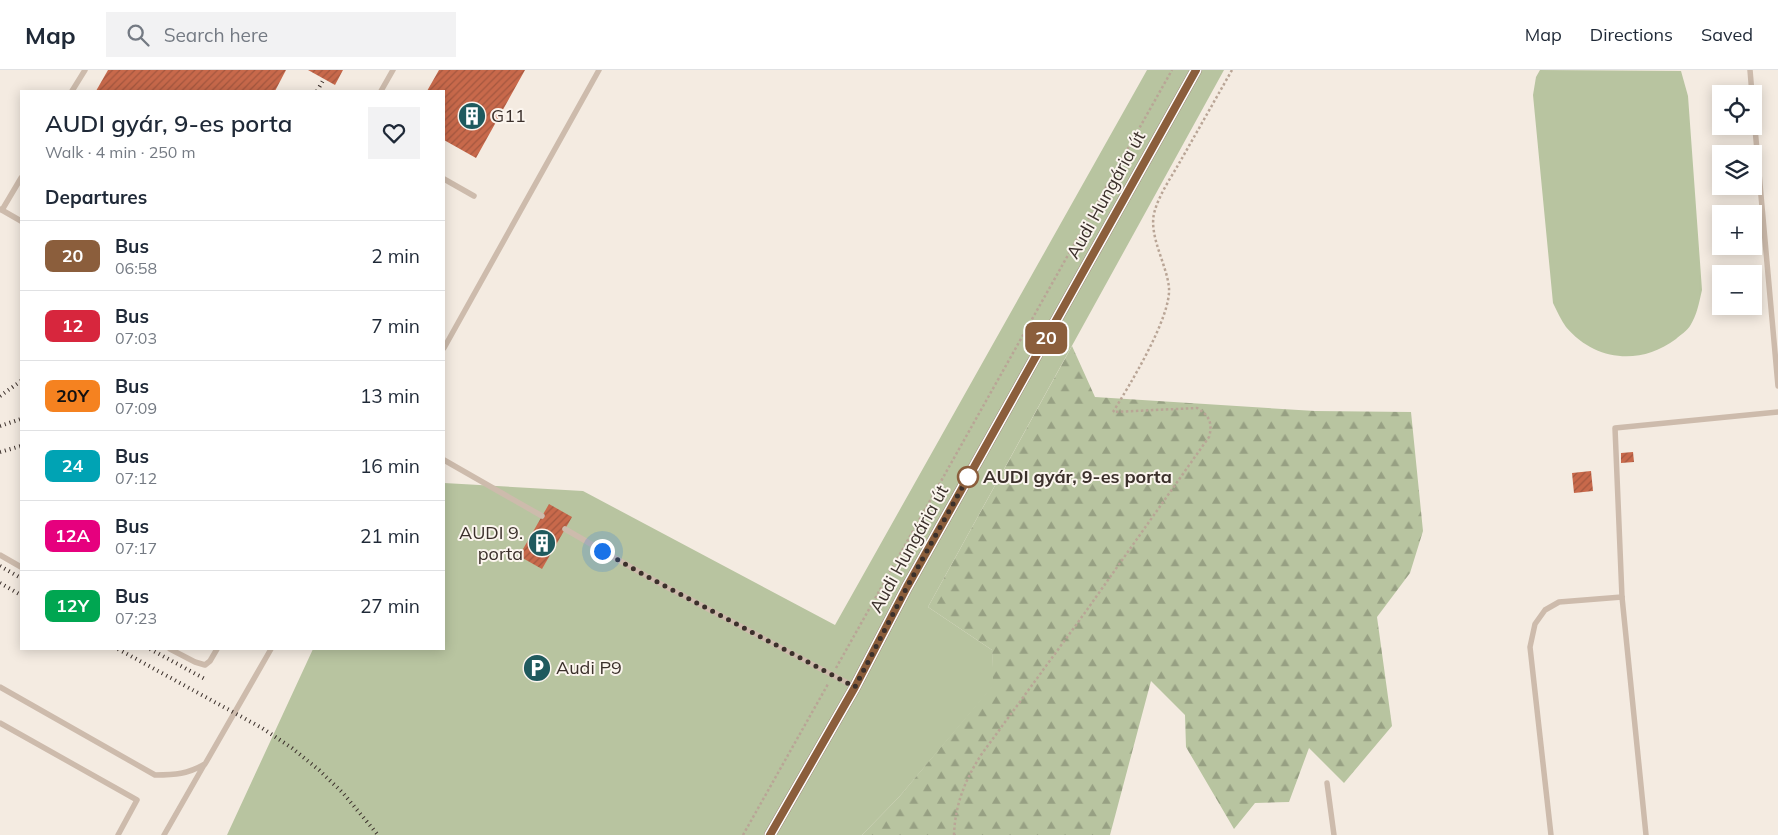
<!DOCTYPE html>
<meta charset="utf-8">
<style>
body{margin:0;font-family:Mulish,sans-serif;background:#f2f2f3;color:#1f2937;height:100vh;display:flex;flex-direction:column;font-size:19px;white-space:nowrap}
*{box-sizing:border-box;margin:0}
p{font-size:16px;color:#747a83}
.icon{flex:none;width:28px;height:28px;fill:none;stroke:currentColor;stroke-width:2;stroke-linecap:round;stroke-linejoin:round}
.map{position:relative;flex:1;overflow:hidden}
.drawer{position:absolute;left:20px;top:20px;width:425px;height:560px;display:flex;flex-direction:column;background:#fff;border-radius:0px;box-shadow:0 2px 12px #0003}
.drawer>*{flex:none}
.badge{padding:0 10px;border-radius:8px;font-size:18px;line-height:32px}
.tools{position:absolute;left:1712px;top:15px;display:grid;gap:10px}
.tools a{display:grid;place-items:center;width:50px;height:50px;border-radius:0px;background:#fff;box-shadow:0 2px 12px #0003;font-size:25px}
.you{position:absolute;width:25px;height:25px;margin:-12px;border:4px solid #fff;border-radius:50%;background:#1a73e8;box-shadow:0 0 0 8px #1a73e833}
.map>.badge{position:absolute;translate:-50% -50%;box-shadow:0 0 0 2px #fff}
h2{padding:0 25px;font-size:19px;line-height:45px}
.round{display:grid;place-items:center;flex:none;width:52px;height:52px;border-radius:0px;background:#f2f2f3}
.headline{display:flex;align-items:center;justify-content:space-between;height:85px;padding:0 25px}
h1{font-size:24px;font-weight:600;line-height:38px}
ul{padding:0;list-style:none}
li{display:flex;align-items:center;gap:15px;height:70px;padding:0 25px;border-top:1px solid #e0e1e3}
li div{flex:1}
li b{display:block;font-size:19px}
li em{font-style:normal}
li .badge{min-width:55px;font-weight:700;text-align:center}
header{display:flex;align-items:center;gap:30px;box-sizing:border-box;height:70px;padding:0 25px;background:#fff;border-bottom:1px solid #e0e1e3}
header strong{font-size:24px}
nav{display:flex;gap:28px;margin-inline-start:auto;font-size:18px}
.search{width:350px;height:45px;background:#f2f2f3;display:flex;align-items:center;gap:12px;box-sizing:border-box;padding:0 18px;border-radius:0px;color:#747a83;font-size:19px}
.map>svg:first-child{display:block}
</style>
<header>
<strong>Map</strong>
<div class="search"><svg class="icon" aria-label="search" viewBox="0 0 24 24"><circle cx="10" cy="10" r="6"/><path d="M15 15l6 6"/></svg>Search here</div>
<nav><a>Map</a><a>Directions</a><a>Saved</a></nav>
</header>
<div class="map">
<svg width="1778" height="765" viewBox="0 0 1778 765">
<defs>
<pattern id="forest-firs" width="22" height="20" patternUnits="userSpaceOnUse" patternTransform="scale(1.25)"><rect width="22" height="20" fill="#b8c4a0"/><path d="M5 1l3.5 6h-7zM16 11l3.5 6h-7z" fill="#97a083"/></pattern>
<pattern id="building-hatch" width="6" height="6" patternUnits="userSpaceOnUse" patternTransform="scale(1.25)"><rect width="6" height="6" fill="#c8694b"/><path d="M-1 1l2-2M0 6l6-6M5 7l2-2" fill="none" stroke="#a4573f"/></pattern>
</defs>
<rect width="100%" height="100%" fill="#f4ebe1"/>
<g fill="#b8c4a0">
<path d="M1147,0H1224L928,537L992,580L994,615L899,727L862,765H227L313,579H444V413L583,421L835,555Z"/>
<path d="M1540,0L1681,1L1688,26L1702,220C1699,233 1697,245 1690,256C1687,261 1680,265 1676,269C1640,296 1595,291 1566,257C1561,250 1557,241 1553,233L1533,25L1536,7Z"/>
</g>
<path fill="url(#forest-firs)" d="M1072,276L1095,327L1315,341L1411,342L1423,461L1410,503L1377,547L1392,656L1344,713L1309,678L1289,732L1255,733L1234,759L1186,677L1185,645L1151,611L1110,765H862L899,727L993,615L992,580L928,537Z"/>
<g fill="url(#building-hatch)">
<path d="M108,0H286L275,21H96Z"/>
<path d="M308,0H343L335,15Z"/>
<path d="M439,0H525L476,88L444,70V21H427Z"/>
<path d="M1633,382L1634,392L1621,393V383Z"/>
<path d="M1591,401L1593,421L1574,423L1572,403Z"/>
<path d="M549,434L572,447L542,499L519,486Z"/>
</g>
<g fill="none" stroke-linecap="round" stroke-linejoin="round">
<g stroke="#b9a596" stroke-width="2.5" stroke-dasharray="2.5 2.5" stroke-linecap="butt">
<path d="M1113,342C1129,316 1171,248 1169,218C1167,194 1147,164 1155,140C1160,123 1172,106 1181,90C1198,60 1215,30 1232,0"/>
<path d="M836,598L1172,0"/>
<path d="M743,765L828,614"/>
<path d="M954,765C955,735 965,710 981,685L1084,544L1209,367C1213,353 1209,345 1197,338L1113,342"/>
</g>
<g stroke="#cdbbac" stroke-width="5.5">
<path d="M1750,0L1752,24"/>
<path d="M72,21L85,0"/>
<path d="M381,21L393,0"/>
<path d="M1754,47L1778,316"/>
<path d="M444,109L474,126"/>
<path d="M0,139L21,151"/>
<path d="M2,140L21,108"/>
<path d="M444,278L599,0"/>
<path d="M444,390L542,446"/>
<path d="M565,459L648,507L855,617"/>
<path d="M0,485L21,497"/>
<path d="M170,579L195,592L205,595L210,591L217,579"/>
<path d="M0,617L155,705C176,705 187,704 205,694L271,579"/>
<path d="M0,653L137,730L118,765"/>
<path d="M1327,713L1334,765"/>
<path d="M164,765L204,695"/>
<path d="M1551,765L1530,577L1535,554L1545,540L1559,532L1622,527"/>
<path d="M1646,765L1622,527L1615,358L1778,342"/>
</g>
<path stroke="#a18a7d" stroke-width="12" d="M770,765L855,617L907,517L1196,0"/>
<g stroke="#3b302b" stroke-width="4" stroke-dasharray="1 4" stroke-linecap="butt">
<path d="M317,21L324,9"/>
<path d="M0,326L21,311"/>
<path d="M0,356L21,349"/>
<path d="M0,382L21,376"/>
<path d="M0,496L21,508"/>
<path d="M0,513L21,525"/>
<path d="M118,579L262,658L292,678L319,700L343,723L378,765"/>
<path d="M150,579L205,609"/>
</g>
</g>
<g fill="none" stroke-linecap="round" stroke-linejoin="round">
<defs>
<path id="line" d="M770,765L855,617L907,517L1196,0"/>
</defs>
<use href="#line" stroke="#fff" stroke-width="11"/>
<use href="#line" stroke="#8b5e3c" stroke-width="8"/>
<path stroke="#3b302b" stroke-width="5" stroke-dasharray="0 9" d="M602,481L648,507L855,617L907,517L968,407"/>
</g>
<defs>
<symbol id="building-disc" viewBox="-11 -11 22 22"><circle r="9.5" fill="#1f5a5e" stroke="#fbf5ee"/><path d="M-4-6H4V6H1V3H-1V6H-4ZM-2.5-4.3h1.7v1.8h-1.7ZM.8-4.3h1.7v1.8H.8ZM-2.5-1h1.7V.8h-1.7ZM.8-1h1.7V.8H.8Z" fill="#fff"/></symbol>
<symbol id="parking-disc" viewBox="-11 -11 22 22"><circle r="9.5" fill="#1f5a5e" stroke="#fbf5ee"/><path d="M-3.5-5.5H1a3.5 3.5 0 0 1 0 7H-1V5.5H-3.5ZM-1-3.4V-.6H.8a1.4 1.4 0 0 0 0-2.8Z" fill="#fff"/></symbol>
</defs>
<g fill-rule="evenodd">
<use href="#building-disc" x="456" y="30" width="32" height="32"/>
<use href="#building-disc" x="526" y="457" width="32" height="32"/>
<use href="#parking-disc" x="521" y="582" width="32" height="32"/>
</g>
<circle fill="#fff" stroke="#8b5e3c" stroke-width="2.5" cx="968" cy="407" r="10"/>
<g text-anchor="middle" stroke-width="4" stroke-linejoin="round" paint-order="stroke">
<g font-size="18" fill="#3b302b" stroke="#fbf5ee" text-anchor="start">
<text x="491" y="52">G11</text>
<text x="523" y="469" text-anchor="end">AUDI 9.<tspan x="523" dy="21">porta</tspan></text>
<text x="556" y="604">Audi P9</text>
</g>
<g font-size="18" fill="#3b302b" stroke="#fbf5ee">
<text transform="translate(1106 125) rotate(-61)" y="6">Audi Hungária út</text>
<text transform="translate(909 479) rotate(-61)" y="6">Audi Hungária út</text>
</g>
<g font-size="18" font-weight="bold" fill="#3b302b" stroke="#fbf5ee" text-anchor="start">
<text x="983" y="413">AUDI gyár, 9-es porta</text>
</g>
</g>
</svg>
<div class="tools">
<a><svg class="icon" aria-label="locate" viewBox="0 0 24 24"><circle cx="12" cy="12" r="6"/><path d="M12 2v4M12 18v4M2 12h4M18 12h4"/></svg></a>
<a><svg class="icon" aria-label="layers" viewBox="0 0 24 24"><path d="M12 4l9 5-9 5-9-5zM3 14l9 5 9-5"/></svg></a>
<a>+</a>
<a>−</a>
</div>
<div class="you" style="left:602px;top:481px"></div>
<b class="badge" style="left:1046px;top:268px;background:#8b5e3c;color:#fff">20</b>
<section class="drawer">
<div class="headline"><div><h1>AUDI gyár, 9-es porta</h1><p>Walk · 4 min · 250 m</p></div><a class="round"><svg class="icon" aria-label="heart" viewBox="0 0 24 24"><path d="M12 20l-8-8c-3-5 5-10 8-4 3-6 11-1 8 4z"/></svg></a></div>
<h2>Departures</h2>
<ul>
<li><span class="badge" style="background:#8b5e3c;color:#fff">20</span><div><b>Bus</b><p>06:58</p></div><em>2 min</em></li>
<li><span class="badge" style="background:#d7263d;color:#fff">12</span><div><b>Bus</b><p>07:03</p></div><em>7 min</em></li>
<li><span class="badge" style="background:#f58220;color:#111">20Y</span><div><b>Bus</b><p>07:09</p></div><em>13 min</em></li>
<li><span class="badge" style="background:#00a3b4;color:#fff">24</span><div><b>Bus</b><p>07:12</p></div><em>16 min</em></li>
<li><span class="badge" style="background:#e6007e;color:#fff">12A</span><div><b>Bus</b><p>07:17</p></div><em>21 min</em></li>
<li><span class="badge" style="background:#00a651;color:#fff">12Y</span><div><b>Bus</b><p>07:23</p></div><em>27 min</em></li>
</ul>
</section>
</div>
